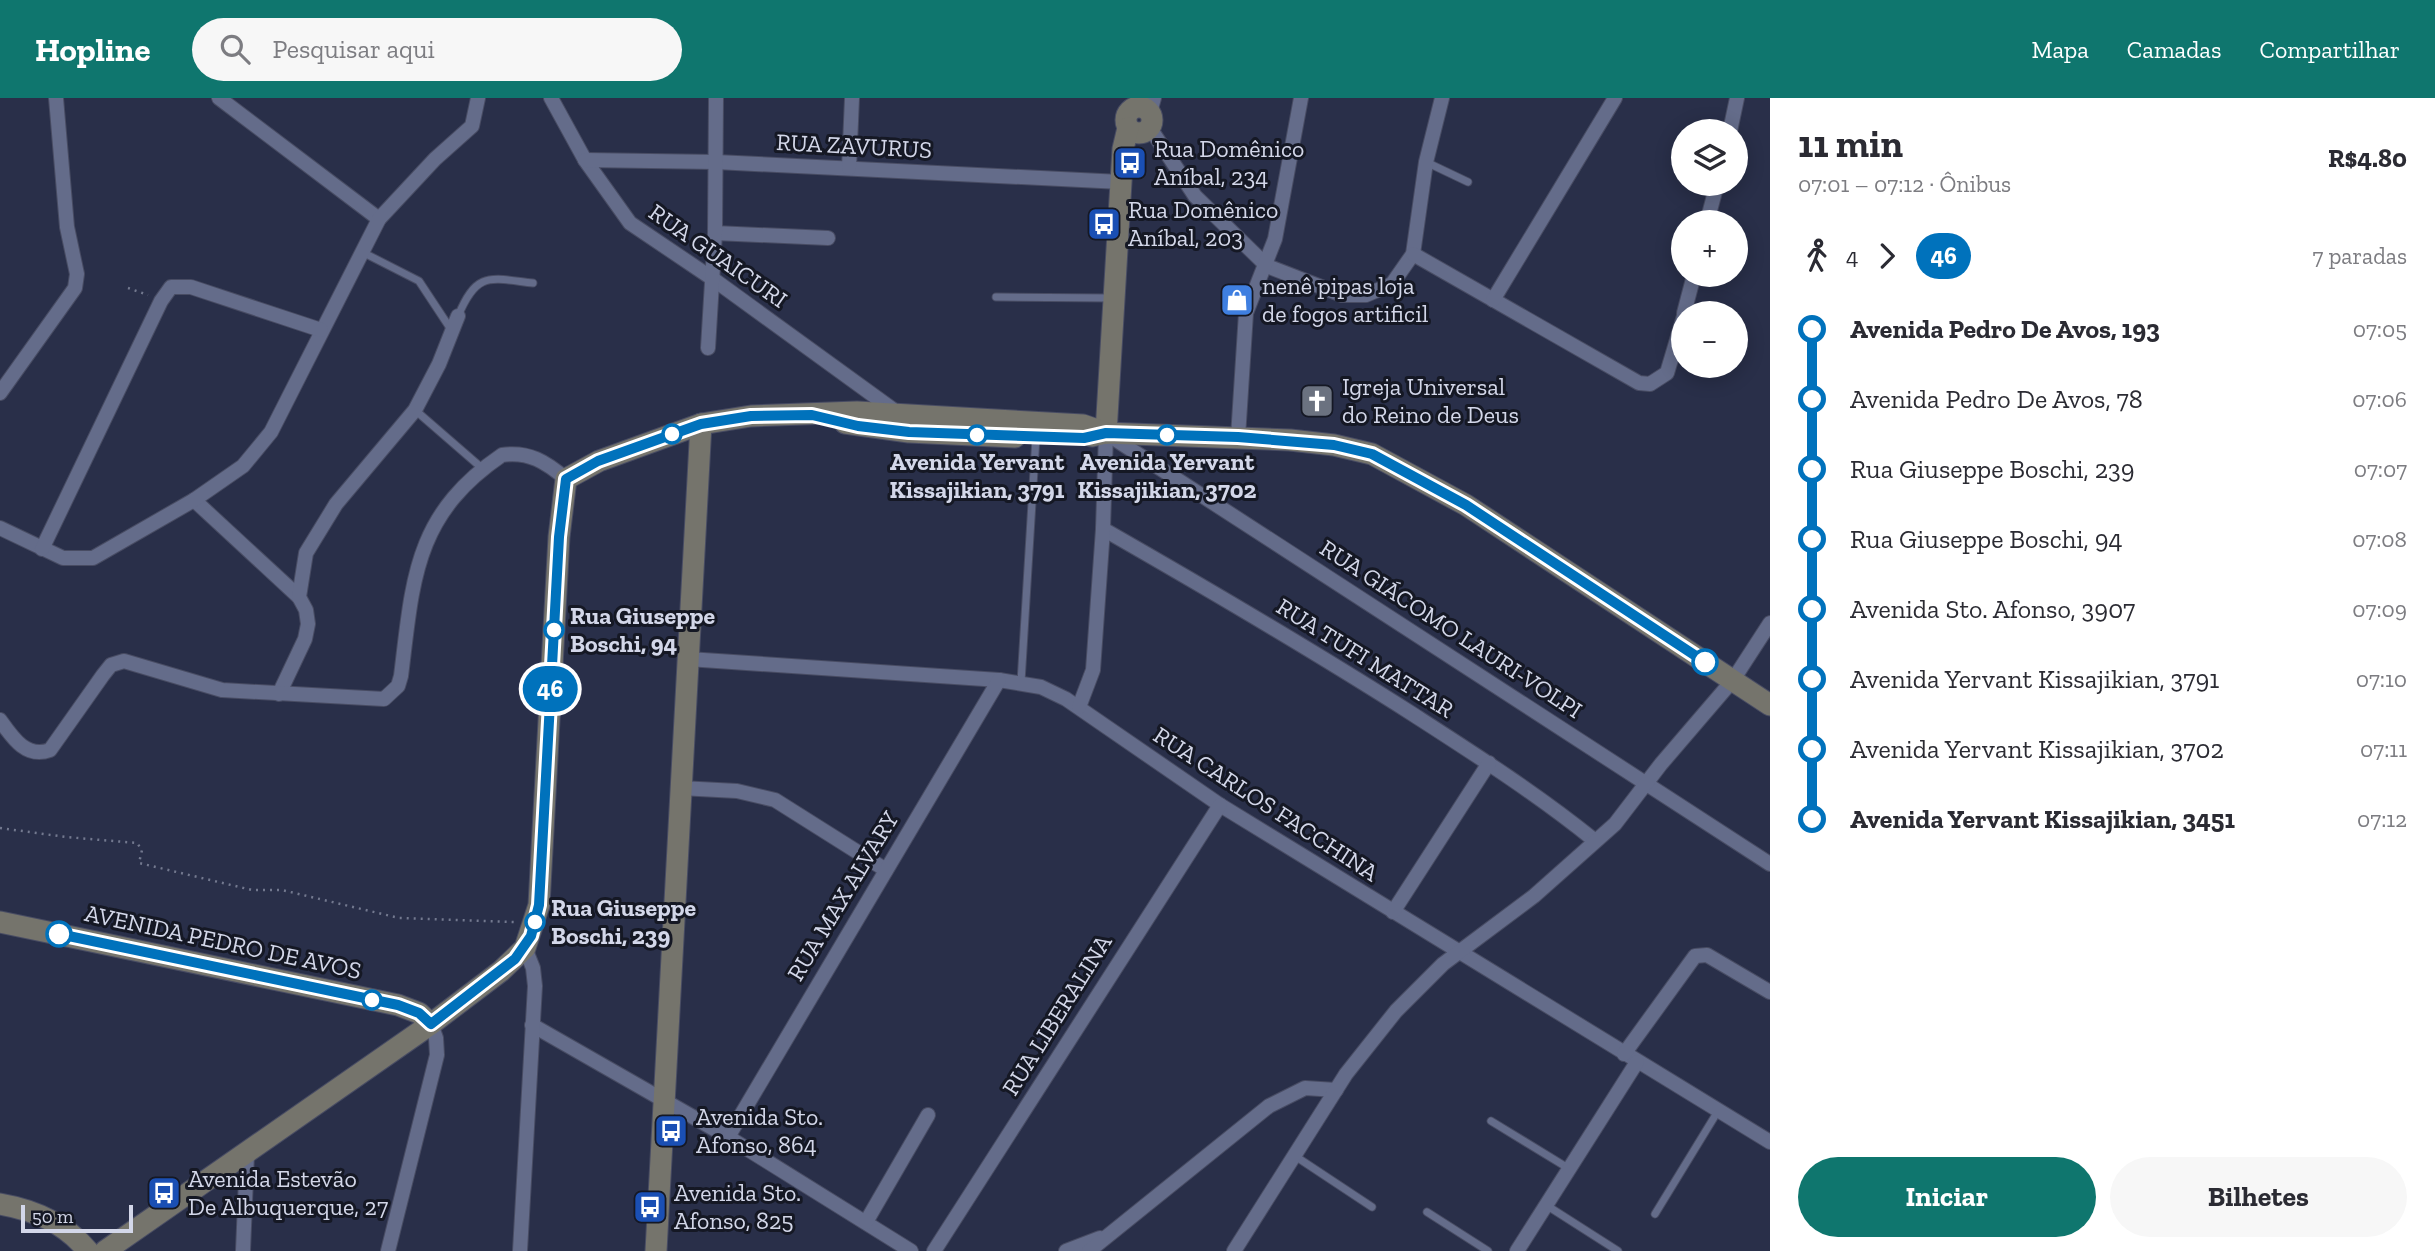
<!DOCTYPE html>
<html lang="pt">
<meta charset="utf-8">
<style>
body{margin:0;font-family:"Zilla Slab",serif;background:#f7f7f7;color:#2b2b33;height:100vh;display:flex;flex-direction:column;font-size:26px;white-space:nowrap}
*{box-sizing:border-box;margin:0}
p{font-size:23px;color:#7c7c81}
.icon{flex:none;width:38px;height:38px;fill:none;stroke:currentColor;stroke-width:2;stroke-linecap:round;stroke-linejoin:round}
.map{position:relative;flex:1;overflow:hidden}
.panel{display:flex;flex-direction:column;background:#fff;width:665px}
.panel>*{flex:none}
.badge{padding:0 14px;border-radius:23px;font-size:24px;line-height:46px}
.controls{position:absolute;left:1671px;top:21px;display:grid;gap:14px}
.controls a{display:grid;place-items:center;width:77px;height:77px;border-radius:50%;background:#fff;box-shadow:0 4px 18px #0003;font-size:35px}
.scale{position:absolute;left:21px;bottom:18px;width:112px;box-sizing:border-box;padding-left:7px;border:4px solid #d3d7e9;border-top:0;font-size:19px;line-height:24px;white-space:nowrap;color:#d3d7e9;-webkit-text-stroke:5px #151824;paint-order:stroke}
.map>.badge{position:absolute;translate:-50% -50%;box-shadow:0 0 0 4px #fff}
.legs{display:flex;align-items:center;gap:10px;height:77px;padding:0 28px;font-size:23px}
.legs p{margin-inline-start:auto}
.summary{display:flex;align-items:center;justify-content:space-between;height:119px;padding:0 28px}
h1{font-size:38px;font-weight:700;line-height:52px}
.action{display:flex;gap:14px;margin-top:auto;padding:14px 28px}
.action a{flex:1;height:80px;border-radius:42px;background:#0f766e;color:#fff;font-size:28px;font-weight:700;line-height:80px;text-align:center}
.action a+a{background:#f7f7f7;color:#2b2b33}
ul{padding:0 28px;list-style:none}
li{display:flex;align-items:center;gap:24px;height:70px;font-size:26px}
li i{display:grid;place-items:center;width:10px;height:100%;margin:0 9px;background:currentColor}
li i::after{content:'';width:18px;height:18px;margin:-9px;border:5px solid;border-radius:50%;background:#fff}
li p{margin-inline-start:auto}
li:first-child i{background:linear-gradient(#0000 50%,currentColor 0)}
li:last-child i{background:linear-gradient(currentColor 50%,#0000 0)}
header{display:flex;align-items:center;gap:42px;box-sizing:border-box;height:98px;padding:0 35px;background:#0f766e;color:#fff}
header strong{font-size:33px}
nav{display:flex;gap:38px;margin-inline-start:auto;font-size:24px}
.search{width:490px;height:63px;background:#f7f7f7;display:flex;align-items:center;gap:18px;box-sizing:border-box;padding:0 24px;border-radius:38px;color:#7c7c81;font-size:26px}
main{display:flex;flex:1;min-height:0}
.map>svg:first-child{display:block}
</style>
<header>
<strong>Hopline</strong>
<div class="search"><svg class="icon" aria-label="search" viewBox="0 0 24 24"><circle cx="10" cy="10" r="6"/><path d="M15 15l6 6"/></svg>Pesquisar aqui</div>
<nav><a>Mapa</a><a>Camadas</a><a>Compartilhar</a></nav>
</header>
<main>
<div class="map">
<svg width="1770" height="1153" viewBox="0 0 1770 1153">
<rect width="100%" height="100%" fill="#292f49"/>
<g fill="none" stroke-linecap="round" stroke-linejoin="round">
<defs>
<g id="lane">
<path d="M1426,64L1468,84"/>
<path d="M362,154L419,183L452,233"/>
<path d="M996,199L1110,200"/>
<path d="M458,218C477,173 489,180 533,185"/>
<path d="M415,312L483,371"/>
<path d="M1021,584L1036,339"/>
<path d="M1491,1023L1568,1070"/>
<path d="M1295,1058L1372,1109"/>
<path d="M1546,1107L1618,1153"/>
<path d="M1427,1114L1488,1153"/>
<path d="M1655,1116L1718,1013"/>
</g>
<g id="street">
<path d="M219,0L379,121"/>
<path d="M551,0L585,62L630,125L713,181L899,316"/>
<path d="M1150,14L1154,0"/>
<path d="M1150,30L1195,98L1267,168L1342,197H1366L1392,186L1413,156L1426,64L1442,0"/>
<path d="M1730,33L1737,0"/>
<path d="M585,62L716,64L1121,84"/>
<path d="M849,70L852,0"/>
<path d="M1707,124L1717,86"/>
<path d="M715,135L828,140"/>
<path d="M1413,156L1639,285L1650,286L1667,275L1684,218"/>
<path d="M1493,202L1615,0"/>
<path d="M1684,215L1694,177"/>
<path d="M708,250L715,135L716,0"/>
<path d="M0,295L75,190L77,176L67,129L56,0"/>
<path d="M1107,336L1770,766"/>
<path d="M1238,339L1246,215L1275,141L1301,0"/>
<path d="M194,402L299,499"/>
<path d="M0,430L63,460H93L194,402L243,368L271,334L379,121L435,61L472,28L478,0"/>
<path d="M1103,431C1208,491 1312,552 1414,617C1476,657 1537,696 1594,742"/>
<path d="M42,451L161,203L171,189H191L321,232"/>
<path d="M688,561L999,582L1041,589L1066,601L1220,707L1770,1044"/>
<path d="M279,596L305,541L308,526L306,512L299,499L306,455L336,406L415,312L439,266L458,218"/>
<path d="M1079,609L1093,572L1103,431L1106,335"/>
<path d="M0,622C12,639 26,661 50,652L103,577L111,567L124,563L222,592L384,601L398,588L401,578C413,481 414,417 502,357C529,353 546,364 566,381"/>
<path d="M680,690L737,693L775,702L886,772"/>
<path d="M1393,814L1489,665"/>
<path d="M532,927L728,1039L911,1153"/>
<path d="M1624,956L1695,858L1707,857L1770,894"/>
<path d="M728,1039L999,582"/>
<path d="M866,1124L928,1017"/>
<path d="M243,1153L247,1056"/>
<path d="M388,1153L437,957L436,940L431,926"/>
<path d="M520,1153L535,888L533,870L525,850"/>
<path d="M934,1153L1220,707"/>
<path d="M1066,1153L1100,1140"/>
<path d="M1089,1153L1269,1008L1305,990L1336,992"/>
<path d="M1234,1153L1346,976L1396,913L1443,866L1534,798L1615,726L1661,666L1733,582L1770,525"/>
<path d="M1517,1153L1637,964"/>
</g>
<g id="secondary">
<circle cx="1139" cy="22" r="13"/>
<path d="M845,325L909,334L1015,339"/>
<path d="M1106,335L1123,51L1128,30"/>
<path d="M1092,338L1106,335L1290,342L1334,347L1372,356L1466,407L1770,607"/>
<path d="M0,824L398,907L419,915L431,926"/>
<path d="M0,1106C35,1112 65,1125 88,1153"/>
<path d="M105,1153L431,926L501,873L525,850L539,807L559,439L566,381L599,363L701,326L751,318L857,314L1083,327L1106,335"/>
<path d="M656,1153L701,326"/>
</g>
</defs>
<use href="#lane" stroke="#484c63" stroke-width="9"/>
<use href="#street" stroke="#484c63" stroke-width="16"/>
<use href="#secondary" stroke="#484c63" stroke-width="23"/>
<g stroke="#73798f" stroke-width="2.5" stroke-dasharray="2 5" stroke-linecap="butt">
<path d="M128,190L148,197"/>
<path d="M0,730L66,739L137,745L142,752L139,765L252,792H282L399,820L514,824"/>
</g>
<use href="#lane" stroke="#646c8a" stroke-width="7"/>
<use href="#street" stroke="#646c8a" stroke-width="14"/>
<use href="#secondary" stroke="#75746c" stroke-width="21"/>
</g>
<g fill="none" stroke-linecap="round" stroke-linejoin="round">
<defs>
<path id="line-1" d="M59,836L398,907L419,915L431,926L515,861L531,838L539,807L559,439L566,381L598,363L701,326L751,318L812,317L858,328L909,334L1084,340L1106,335L1238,339L1334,347L1372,356L1466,407L1705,564"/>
</defs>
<use href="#line-1" stroke="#fff" stroke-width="16"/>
<use href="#line-1" stroke="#0072bc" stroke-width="10"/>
</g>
<defs>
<symbol id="bus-square" viewBox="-11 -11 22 22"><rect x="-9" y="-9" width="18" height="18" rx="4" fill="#1a4fb4" stroke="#151824"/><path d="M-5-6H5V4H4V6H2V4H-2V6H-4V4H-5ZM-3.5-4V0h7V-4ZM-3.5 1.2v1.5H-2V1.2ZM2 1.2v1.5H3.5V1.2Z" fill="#fff"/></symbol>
<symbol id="shop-square" viewBox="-11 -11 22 22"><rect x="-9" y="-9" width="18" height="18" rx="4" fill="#3f7fe0" stroke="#151824"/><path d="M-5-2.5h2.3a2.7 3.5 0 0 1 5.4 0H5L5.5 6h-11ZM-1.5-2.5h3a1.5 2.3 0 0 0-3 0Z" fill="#fff"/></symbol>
<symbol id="church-square" viewBox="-11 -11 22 22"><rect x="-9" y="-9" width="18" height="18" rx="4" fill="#6b7280" stroke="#151824"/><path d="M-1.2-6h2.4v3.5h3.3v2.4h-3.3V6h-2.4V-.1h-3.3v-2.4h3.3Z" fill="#fff"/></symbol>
</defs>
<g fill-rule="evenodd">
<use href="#bus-square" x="1111" y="46" width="38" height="38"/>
<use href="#bus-square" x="1085" y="107" width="38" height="38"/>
<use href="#shop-square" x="1218" y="183" width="38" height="38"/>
<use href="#church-square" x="1298" y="284" width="38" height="38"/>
<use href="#bus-square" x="652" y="1014" width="38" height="38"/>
<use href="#bus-square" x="145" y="1076" width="38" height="38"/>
<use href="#bus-square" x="631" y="1090" width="38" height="38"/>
</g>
<g fill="#fff" stroke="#0072bc" stroke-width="3.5">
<circle cx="672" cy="336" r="9"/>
<circle cx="977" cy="337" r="9"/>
<circle cx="1167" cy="337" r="9"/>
<circle cx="554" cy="532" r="9"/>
<circle cx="1705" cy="564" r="12"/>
<circle cx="535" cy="824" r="9"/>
<circle cx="59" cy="836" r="12"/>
<circle cx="372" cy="902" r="9"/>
</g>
<g text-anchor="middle" stroke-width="6" stroke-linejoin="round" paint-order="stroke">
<g font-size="24" fill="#d3d7e9" stroke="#151824">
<text transform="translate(854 48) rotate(3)" y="8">RUA ZAVURUS</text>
<text transform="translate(718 158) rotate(35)" y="8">RUA GUAICURI</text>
<text transform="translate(1451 531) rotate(33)" y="8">RUA GIÁCOMO LAURI-VOLPI</text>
<text transform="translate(1365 560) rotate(32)" y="8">RUA TUFI MATTAR</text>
<text transform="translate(1266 706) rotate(33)" y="8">RUA CARLOS FACCHINA</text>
<text transform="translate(843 798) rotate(-59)" y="8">RUA MAX ALVARY</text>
<text transform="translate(223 844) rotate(12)" y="8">AVENIDA PEDRO DE AVOS</text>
<text transform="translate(1057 917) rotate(-58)" y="8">RUA LIBERALINA</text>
</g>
<g font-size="24" fill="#d3d7e9" stroke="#151824" text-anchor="start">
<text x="1154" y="59">Rua Domênico<tspan x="1154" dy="28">Aníbal, 234</tspan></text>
<text x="1128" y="120">Rua Domênico<tspan x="1128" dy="28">Aníbal, 203</tspan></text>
<text x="1262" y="196">nenê pipas loja<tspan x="1262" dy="28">de fogos artificil</tspan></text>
<text x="1342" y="297">Igreja Universal<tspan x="1342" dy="28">do Reino de Deus</tspan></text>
<text x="696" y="1027">Avenida Sto.<tspan x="696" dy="28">Afonso, 864</tspan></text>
<text x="188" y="1089">Avenida Estevão<tspan x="188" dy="28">De Albuquerque, 27</tspan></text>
<text x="674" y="1103">Avenida Sto.<tspan x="674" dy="28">Afonso, 825</tspan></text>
</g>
<g font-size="24" font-weight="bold" fill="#d3d7e9" stroke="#151824">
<text x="977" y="372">Avenida Yervant<tspan x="977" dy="28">Kissajikian, 3791</tspan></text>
<text x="1167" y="372">Avenida Yervant<tspan x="1167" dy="28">Kissajikian, 3702</tspan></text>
<text x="570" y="526" text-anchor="start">Rua Giuseppe<tspan x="570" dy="28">Boschi, 94</tspan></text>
<text x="551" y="818" text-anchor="start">Rua Giuseppe<tspan x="551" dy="28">Boschi, 239</tspan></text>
</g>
</g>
</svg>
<div class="controls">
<a><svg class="icon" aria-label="layers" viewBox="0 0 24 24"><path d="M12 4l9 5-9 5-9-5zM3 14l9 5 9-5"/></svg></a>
<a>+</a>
<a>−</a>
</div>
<div class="scale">50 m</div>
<b class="badge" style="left:550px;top:591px;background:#0072bc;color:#fff">46</b>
</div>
<section class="panel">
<div class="summary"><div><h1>11 min</h1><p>07:01 – 07:12 · Ônibus</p></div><b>R$4.80</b></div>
<div class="legs"><svg class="icon" aria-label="walk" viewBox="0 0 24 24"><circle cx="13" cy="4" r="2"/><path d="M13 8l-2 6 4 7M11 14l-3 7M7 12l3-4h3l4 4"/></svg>4<svg class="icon" aria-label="forward" viewBox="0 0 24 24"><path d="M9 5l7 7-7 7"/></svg><b class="badge" style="background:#0072bc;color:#fff">46</b><p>7 paradas</p></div>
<ul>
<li><i style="color:#0072bc"></i><b>Avenida Pedro De Avos, 193</b><p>07:05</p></li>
<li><i style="color:#0072bc"></i><span>Avenida Pedro De Avos, 78</span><p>07:06</p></li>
<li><i style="color:#0072bc"></i><span>Rua Giuseppe Boschi, 239</span><p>07:07</p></li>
<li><i style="color:#0072bc"></i><span>Rua Giuseppe Boschi, 94</span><p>07:08</p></li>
<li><i style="color:#0072bc"></i><span>Avenida Sto. Afonso, 3907</span><p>07:09</p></li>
<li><i style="color:#0072bc"></i><span>Avenida Yervant Kissajikian, 3791</span><p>07:10</p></li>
<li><i style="color:#0072bc"></i><span>Avenida Yervant Kissajikian, 3702</span><p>07:11</p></li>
<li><i style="color:#0072bc"></i><b>Avenida Yervant Kissajikian, 3451</b><p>07:12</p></li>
</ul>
<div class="action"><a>Iniciar</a><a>Bilhetes</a></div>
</section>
</main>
